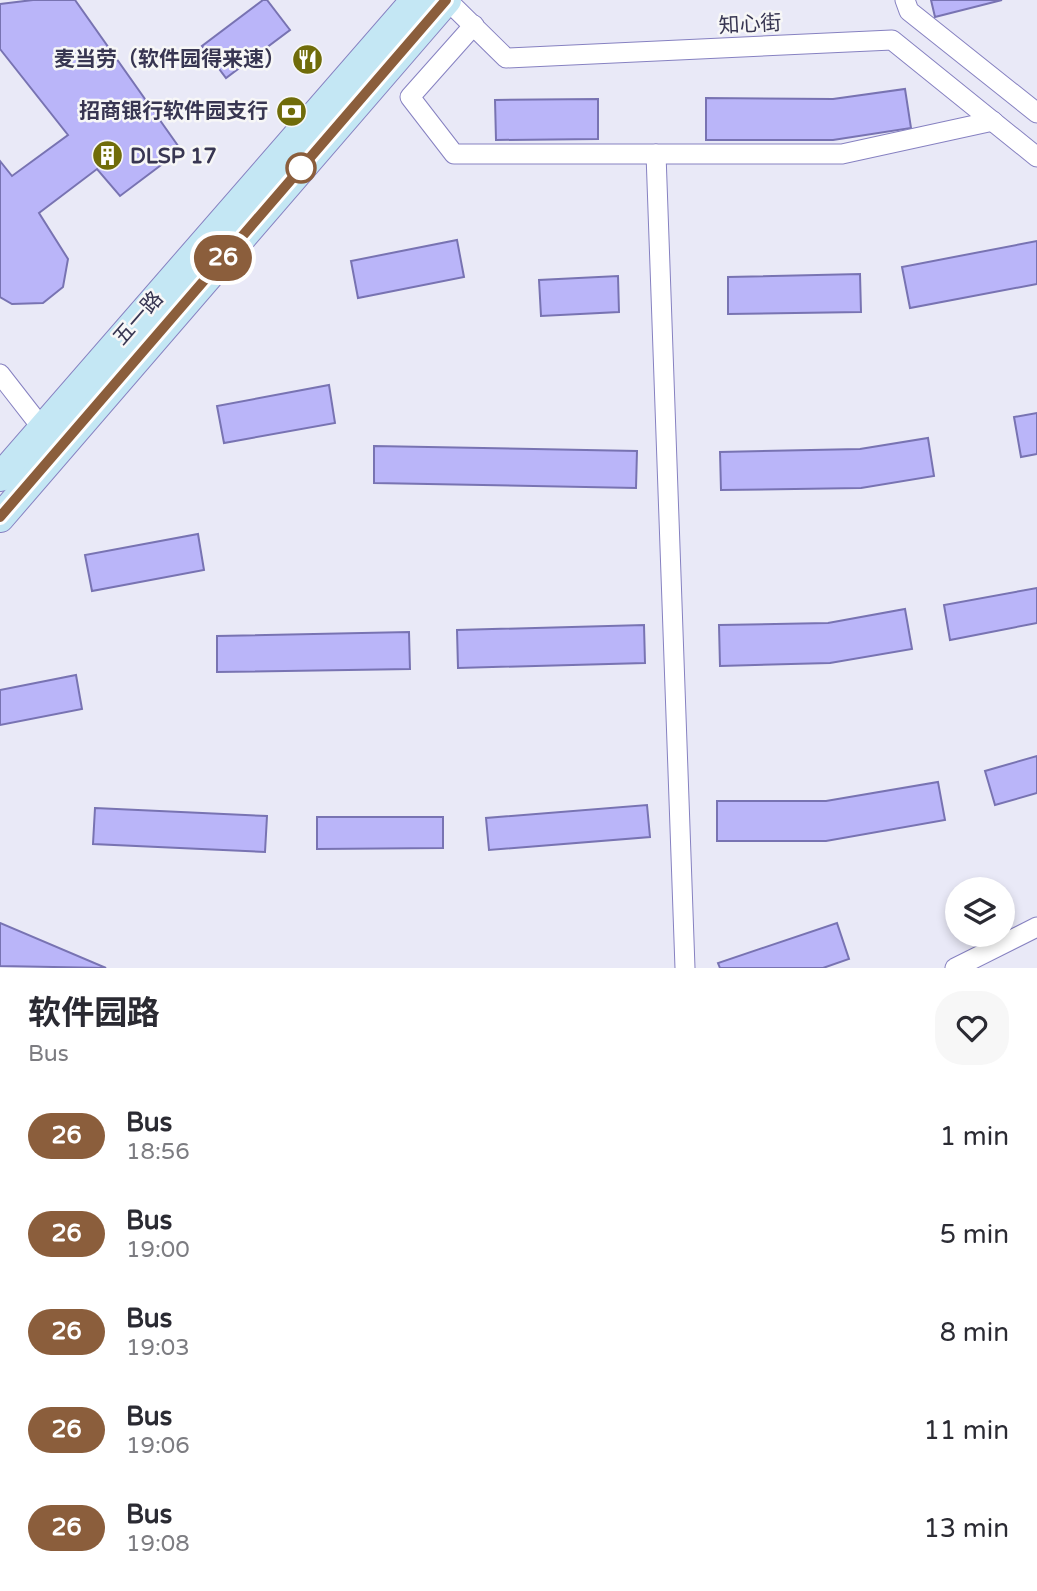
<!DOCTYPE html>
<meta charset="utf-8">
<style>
body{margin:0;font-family:"Varela Round","Noto Sans SC",sans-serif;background:#f7f7f7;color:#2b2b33;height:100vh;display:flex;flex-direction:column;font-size:26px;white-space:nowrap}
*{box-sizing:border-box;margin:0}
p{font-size:23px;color:#7c7c81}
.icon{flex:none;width:38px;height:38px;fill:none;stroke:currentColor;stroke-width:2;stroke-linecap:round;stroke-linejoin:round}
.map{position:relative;height:968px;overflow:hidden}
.sheet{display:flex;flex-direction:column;background:#fff;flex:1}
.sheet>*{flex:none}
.badge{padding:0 14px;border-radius:23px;font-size:24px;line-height:46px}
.fabs{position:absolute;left:945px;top:877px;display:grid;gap:14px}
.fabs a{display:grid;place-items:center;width:70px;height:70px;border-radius:50%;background:#fff;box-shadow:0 4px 10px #0003;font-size:35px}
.map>.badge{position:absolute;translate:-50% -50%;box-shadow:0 0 0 4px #fff}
.round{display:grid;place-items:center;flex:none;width:74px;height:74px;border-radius:28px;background:#f7f7f7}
.headline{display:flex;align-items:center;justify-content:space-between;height:119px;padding:0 28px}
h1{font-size:33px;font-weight:700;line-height:52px}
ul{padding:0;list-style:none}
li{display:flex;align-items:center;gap:21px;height:98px;padding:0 28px}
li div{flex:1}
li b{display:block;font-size:26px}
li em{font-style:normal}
li .badge{min-width:77px;font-weight:700;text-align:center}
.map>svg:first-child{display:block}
</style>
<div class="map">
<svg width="1037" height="968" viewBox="0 0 1037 968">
<rect width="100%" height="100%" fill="#e9e9f7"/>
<g fill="#bab5f9" stroke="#7873b2" stroke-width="2">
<path d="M33,0H75L181,150L120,196L97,169L39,213L68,259L63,287L43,303L12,304L0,297V161L12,176L68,135L0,49V4Z"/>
<path d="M263,0H267L290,30L226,78L202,46Z"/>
<path d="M931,0H1002L935,17Z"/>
<path d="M905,89L911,128L833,140H706V98L833,99Z"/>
<path d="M598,99V139L496,140L495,100Z"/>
<path d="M457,240L464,277L358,298L351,261Z"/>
<path d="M1037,241V284L910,308L902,267Z"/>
<path d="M860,274L861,312L728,314V277Z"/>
<path d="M618,276L619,312L541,316L539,280Z"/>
<path d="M329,385L335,423L224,443L217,406Z"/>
<path d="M1037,413V454L1021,457L1014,417Z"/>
<path d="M928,438L934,476L861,488L721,490L720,452L860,449Z"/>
<path d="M374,446L637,451L636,488L374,483Z"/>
<path d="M198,534L204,570L92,591L85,555Z"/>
<path d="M1037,588V623L950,640L944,605Z"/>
<path d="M905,609L912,649L830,663L720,666L719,625L828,623Z"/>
<path d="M644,625L645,663L458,668L457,630Z"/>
<path d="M409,632L410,669L217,672V636Z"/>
<path d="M76,675L82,709L0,725V690Z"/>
<path d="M1037,756V793L995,805L985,771Z"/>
<path d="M938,782L945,820L826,841H717V801H826Z"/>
<path d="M647,805L650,837L489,850L486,818Z"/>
<path d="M95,808L267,816L265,852L93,844Z"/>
<path d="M317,817H443V848L317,849Z"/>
<path d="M0,923L106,968L0,966Z"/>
<path d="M837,923L849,959L823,968H720L718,963Z"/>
</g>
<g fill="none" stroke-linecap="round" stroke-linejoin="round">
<defs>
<g id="street">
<path d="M447,0L506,58L892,40L1037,157"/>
<path d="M905,0L909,11L1037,113"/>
<path d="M474,25L410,97L454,154H842L993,121"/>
<path d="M656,154L685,968"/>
<path d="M0,374L42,428L46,438"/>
<path d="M955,968L1037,927"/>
</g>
<g id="secondary">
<path d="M0,477L415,0"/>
<path d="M0,518L447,0"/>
</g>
</defs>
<use href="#street" stroke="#8681c1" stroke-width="21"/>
<use href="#secondary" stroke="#8681c1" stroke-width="30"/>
<use href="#street" stroke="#fff" stroke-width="19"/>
<use href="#secondary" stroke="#c4e7f4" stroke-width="28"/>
</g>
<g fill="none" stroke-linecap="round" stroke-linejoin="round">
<defs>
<path id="line" d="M0,517L446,0"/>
</defs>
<use href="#line" stroke="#fff" stroke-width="16"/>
<use href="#line" stroke="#8b5e3c" stroke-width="10"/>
</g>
<defs>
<symbol id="restaurant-disc" viewBox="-11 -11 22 22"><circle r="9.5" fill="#706c0a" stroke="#f7f7f7"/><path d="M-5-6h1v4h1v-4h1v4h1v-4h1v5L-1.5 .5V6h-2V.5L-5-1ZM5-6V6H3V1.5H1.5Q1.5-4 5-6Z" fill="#fff"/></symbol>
<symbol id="bank-disc" viewBox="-11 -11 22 22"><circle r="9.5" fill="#706c0a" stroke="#f7f7f7"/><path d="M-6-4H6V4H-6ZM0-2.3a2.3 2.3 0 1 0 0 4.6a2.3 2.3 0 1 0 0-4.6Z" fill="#fff"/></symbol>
<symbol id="building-disc" viewBox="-11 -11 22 22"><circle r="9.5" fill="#706c0a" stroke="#f7f7f7"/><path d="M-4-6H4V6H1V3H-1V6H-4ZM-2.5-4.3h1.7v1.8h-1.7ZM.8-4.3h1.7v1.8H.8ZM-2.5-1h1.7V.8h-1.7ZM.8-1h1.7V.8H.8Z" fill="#fff"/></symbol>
</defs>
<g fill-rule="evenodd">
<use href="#restaurant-disc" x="290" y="42" width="35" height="35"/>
<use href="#bank-disc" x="274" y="94" width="35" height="35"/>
<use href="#building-disc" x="90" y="138" width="35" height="35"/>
</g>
<circle fill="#fff" stroke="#8b5e3c" stroke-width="3.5" cx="301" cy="168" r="14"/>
<g text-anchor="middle" stroke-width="5" stroke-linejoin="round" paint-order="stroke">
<g font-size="21" fill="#383652" stroke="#f7f7f7">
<text transform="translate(750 24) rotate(-3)" y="7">知心街</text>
<text transform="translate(138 318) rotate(-49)" y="7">五一路</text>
</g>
<g font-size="21" font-weight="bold" fill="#383652" stroke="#f7f7f7" text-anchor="end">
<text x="285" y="66">麦当劳（软件园得来速）</text>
<text x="268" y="118">招商银行软件园支行</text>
<text x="130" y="163" text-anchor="start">DLSP 17</text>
</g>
</g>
</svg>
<div class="fabs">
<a><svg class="icon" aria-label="layers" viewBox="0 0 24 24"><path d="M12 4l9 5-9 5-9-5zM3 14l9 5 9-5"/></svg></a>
</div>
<b class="badge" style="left:223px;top:258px;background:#8b5e3c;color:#fff">26</b>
</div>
<section class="sheet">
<div class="headline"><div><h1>软件园路</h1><p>Bus</p></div><a class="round"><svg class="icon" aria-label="heart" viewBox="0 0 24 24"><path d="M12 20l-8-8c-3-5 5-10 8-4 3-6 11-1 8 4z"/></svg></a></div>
<ul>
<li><span class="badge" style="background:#8b5e3c;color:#fff">26</span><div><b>Bus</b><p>18:56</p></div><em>1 min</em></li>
<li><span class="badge" style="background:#8b5e3c;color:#fff">26</span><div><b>Bus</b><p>19:00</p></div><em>5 min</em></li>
<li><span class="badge" style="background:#8b5e3c;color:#fff">26</span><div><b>Bus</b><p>19:03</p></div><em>8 min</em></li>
<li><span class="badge" style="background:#8b5e3c;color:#fff">26</span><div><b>Bus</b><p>19:06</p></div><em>11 min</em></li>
<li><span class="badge" style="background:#8b5e3c;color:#fff">26</span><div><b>Bus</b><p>19:08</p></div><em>13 min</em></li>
</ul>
</section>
